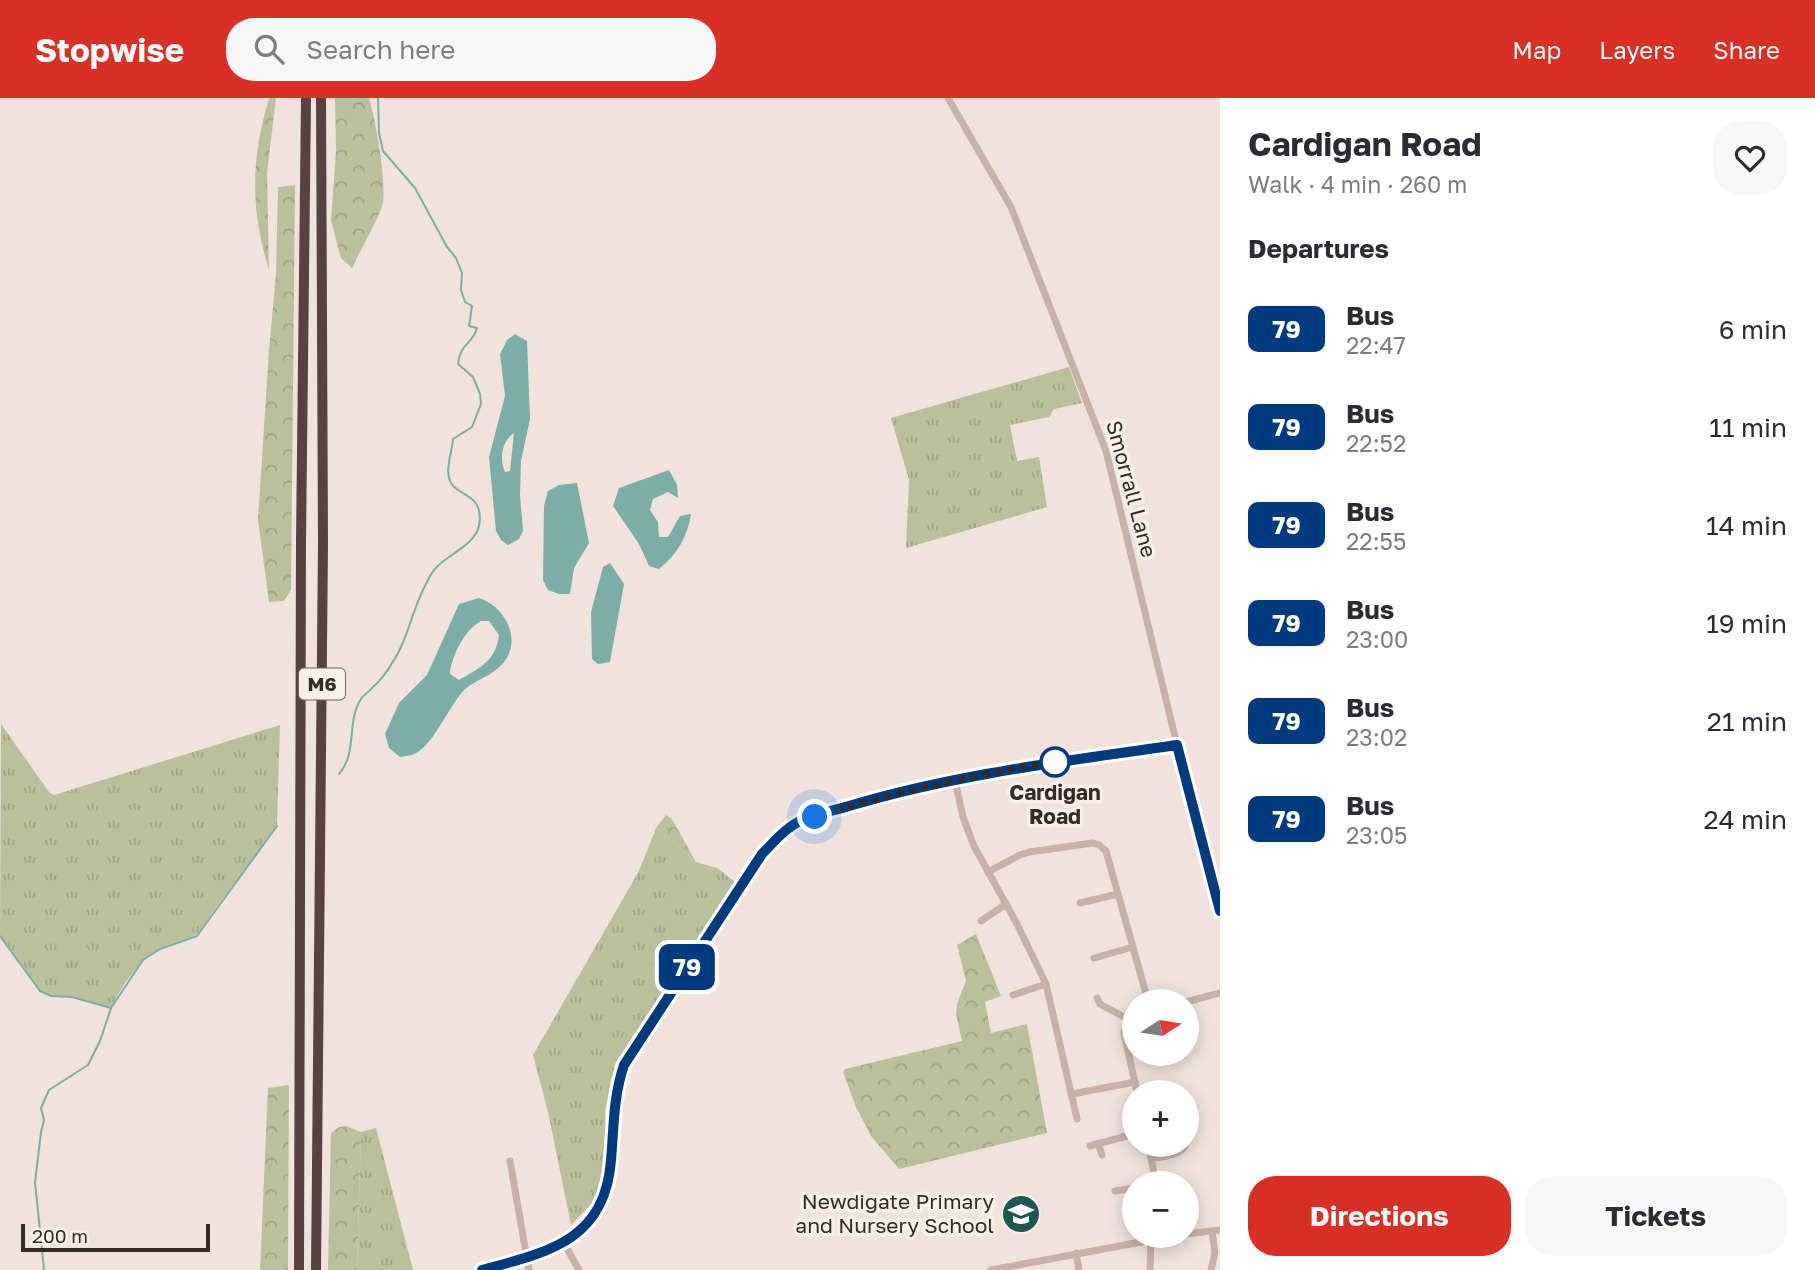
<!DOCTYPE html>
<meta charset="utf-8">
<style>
body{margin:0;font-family:"Golos Text",sans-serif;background:#f7f7f7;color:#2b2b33;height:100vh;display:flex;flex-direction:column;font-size:26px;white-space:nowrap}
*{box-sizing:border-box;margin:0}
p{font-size:23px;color:#7c7c81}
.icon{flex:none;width:38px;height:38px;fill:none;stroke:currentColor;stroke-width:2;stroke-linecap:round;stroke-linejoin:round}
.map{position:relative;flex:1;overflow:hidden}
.details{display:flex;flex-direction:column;background:#fff;width:595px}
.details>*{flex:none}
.badge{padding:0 14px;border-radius:10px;font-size:24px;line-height:46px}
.needle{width:46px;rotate:78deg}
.fabs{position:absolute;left:1122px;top:891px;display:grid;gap:14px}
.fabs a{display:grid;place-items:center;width:77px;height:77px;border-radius:50%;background:#fff;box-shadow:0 4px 18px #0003;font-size:35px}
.scale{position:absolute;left:21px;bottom:18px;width:189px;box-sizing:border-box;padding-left:7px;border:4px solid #362a28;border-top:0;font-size:19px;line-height:24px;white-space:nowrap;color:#362a28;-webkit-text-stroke:5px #f9eee8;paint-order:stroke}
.you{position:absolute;width:35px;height:35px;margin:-18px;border:5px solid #fff;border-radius:50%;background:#1a73e8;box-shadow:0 0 0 10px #1a73e833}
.map>.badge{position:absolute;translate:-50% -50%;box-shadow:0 0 0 4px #fff}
h2{padding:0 28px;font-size:26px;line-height:63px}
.round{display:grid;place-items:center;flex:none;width:74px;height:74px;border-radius:28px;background:#f7f7f7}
.head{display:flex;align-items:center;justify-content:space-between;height:119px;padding:0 28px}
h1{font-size:33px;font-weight:700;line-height:52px}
.action{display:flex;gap:14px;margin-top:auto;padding:14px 28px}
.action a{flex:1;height:80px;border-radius:28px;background:#d93025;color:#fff;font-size:28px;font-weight:700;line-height:80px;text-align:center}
.action a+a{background:#f7f7f7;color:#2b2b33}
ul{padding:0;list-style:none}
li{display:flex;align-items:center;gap:21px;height:98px;padding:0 28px}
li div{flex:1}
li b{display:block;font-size:26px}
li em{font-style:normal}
li .badge{min-width:77px;font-weight:700;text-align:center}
header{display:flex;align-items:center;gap:42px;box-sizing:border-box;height:98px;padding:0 35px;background:#d93025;color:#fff}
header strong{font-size:33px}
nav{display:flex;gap:38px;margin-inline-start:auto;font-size:24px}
.search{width:490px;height:63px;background:#f7f7f7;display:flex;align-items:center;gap:18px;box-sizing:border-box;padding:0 24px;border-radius:28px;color:#7c7c81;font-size:26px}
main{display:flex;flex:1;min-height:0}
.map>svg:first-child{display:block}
</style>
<header>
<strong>Stopwise</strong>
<div class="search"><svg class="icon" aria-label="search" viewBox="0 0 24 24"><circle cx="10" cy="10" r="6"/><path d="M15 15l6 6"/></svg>Search here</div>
<nav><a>Map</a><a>Layers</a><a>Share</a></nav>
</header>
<main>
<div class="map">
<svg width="1220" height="1172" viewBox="0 0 1220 1172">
<defs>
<pattern id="grass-tufts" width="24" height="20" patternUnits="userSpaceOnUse" patternTransform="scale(1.75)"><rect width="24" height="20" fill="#bac09c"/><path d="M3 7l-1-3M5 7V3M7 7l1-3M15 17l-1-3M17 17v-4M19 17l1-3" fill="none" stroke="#a0a586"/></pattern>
<pattern id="forest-crowns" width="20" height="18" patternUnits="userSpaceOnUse" patternTransform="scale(1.75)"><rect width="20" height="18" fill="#bac09c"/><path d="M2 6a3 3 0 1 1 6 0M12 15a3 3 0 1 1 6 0" fill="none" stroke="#a0a586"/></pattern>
</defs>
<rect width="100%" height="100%" fill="#f1e3dc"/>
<g fill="url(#grass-tufts)">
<path d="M1069,269L1082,305L1054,311L1049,319L1010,327L1017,363L1039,359L1047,409L906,450L909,382L891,320Z"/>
<path d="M1,626L49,694L54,697L280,627L277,728L212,815C197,847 188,836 160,851C138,862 122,888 111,910L72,899L51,898L40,893L0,838Z"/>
<path d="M656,730L696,764L717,770L735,784L615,966L605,1012L606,1064L597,1100L571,1127L548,1014L533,957L639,773Z"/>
<path d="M376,1030L413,1172H357L361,1034Z"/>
</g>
<g fill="url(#forest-crowns)">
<path d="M269,0H276L267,75L269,172C250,111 251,61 269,0Z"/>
<path d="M335,0H369C376,24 386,81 383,105C380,118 359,155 352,170L341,160L331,123L336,53Z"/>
<path d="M295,87L291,492L284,503L269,504L258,422L269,252L276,176L278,89Z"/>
<path d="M666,717L672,721L696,764L656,730Z"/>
<path d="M976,836L1001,898L985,904L991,935L1027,926L1047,1035L899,1071L871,1038L856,1009L843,974L845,971L962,943L956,916L957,906L966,883L957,847Z"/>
<path d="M289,987L288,1172H260L268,990Z"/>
<path d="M346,1028L361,1034L357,1172H328L331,1035L339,1029Z"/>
</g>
<g fill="#7baea7" fill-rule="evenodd">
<path d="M515,236L527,243L530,321L521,363L520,397L523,433L519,441L508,447L501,442L496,433L489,359L505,298L500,256L507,242ZM514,335L510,373L505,374C499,361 502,343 514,335Z"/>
<path d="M669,372L677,387L678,400L668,394L653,401L650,412L658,424L659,439H668L680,418L691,416C688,438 676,458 659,471L649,468L639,446L613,408L619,390Z"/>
<path d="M577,385L589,445L574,470L570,496H559L548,492L543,482L544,408L548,393L559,387Z"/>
<path d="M610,465L624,486L610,564L598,566L592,561L591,514L603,469Z"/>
<path d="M479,500C509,510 525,549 497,571C488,579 474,583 465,591C450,606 434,646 416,655C412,658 404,658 400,659L389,650L385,636L399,605L427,577L459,506ZM481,523H489L499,537C496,563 480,570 459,582L450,576C451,559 465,531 481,523Z"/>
</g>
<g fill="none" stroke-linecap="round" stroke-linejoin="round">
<g stroke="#7baea7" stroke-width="2">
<path d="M339,676C358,654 346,624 361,601C363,597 369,594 372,590C380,583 387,574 392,565C408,542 412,511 426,486C429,479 435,470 441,465C453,455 475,445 479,428C485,394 456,399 450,383C445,371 452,355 453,341L472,329L481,306L480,296L473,279L458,266C460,245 473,246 477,230L469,228L472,208L465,204L461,192L462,175L456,160L447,149L415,90L383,53L379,35L378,0"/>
<path d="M0,838L40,893L51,898L72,899L111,910"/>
<path d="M44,1172L35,1084L41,1034L44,1022L41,1010L49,992L88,967L100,943L111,910L143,862L160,851L197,838L277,728"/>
</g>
<g stroke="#c9b1a8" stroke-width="7">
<path d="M948,0L1011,109L1106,353L1177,647L1220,813"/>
<path d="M955,682L963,719L974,748L1017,826L1046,886L1077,1021"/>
<path d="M988,774L1020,757L1029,754L1093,745L1099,747L1106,753L1148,903"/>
<path d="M1080,805L1118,796"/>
<path d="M981,823L1006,806"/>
<path d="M1094,860L1133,849"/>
<path d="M1013,897L1046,886"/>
<path d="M1097,900L1100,906L1128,921"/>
<path d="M1186,904L1220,895"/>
<path d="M1134,918L1126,925L1124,935L1137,994"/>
<path d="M1072,996L1135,984"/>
<path d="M1186,1015L1194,1010"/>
<path d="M1098,1045L1102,1057"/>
<path d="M1148,1046L1156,1085"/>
<path d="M1090,1048L1134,1036"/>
<path d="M1151,1061C1173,1056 1191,1058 1186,1030"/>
<path d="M510,1063L529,1172"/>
<path d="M1115,1093L1134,1090"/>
<path d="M1186,1136L1220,1132"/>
<path d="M564,1145L579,1172"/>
<path d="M1076,1155L1079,1172"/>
<path d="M482,1172C548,1154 606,1143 611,1062C614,1028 613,1000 624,967L762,756C773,745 784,731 798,724C827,710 875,701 907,693C996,673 1086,660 1177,647"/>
<path d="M991,1172L1173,1138"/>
<path d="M1150,1172L1151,1141"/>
<path d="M1211,1172L1215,1155L1212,1133"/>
</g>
<g stroke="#57423f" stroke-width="10">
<path d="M299,1172L301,443L306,0"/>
<path d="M316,1172L323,446L321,0"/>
</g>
</g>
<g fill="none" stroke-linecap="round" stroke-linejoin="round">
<defs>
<path id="line" d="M482,1172C548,1154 605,1143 611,1062C614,1028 613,1000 624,967L762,756C771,747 779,737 789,730C805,717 830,714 849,708C956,676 1067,663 1177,647L1220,813"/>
</defs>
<use href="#line" stroke="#fff" stroke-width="16"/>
<use href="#line" stroke="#003b80" stroke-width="10"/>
<path stroke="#362a28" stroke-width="7" stroke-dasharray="0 12.6" d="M815,719C894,695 974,676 1055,664"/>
</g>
<defs>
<symbol id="school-disc" viewBox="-11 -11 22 22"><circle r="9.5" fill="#1e5751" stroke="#f9eee8"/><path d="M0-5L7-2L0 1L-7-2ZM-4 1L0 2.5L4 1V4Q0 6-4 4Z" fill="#fff"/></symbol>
</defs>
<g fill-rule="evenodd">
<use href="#school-disc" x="999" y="1094" width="44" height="44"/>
</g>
<circle fill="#fff" stroke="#003b80" stroke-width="3.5" cx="1055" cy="664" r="14"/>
<g text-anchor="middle" stroke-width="7" stroke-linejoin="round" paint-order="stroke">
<rect fill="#f9eee8" stroke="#706562" stroke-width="2" x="299" y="570.5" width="46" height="31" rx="5"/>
<g font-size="19" font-weight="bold" fill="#362a28">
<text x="322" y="593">M6</text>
</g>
<g font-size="21" fill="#362a28" stroke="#f9eee8">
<text transform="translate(1131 391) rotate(75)" y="7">Smorrall Lane</text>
</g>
<g font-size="21" font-weight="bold" fill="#362a28" stroke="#f9eee8">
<text x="1055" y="702">Cardigan<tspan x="1055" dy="24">Road</tspan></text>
</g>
<g font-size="21" fill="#362a28" stroke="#f9eee8" text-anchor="end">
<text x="994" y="1111">Newdigate Primary<tspan x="994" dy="24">and Nursery School</tspan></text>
</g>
</g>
</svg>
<div class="fabs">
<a><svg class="needle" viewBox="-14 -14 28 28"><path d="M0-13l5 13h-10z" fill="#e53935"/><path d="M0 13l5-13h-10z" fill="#7c7c81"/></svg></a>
<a>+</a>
<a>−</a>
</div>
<div class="scale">200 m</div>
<div class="you" style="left:815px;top:719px"></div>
<b class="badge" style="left:687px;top:869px;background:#003b80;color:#fff">79</b>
</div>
<section class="details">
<div class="head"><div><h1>Cardigan Road</h1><p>Walk · 4 min · 260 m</p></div><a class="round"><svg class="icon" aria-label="heart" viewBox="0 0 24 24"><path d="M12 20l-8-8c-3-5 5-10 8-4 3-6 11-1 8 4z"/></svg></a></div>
<h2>Departures</h2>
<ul>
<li><span class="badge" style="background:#003b80;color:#fff">79</span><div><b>Bus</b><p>22:47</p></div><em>6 min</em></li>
<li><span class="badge" style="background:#003b80;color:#fff">79</span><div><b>Bus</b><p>22:52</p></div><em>11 min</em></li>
<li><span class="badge" style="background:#003b80;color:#fff">79</span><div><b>Bus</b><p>22:55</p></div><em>14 min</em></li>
<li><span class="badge" style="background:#003b80;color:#fff">79</span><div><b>Bus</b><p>23:00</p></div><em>19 min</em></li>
<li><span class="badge" style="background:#003b80;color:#fff">79</span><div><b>Bus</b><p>23:02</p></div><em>21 min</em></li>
<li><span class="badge" style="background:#003b80;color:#fff">79</span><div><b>Bus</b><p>23:05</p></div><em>24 min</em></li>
</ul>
<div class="action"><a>Directions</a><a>Tickets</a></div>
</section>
</main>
